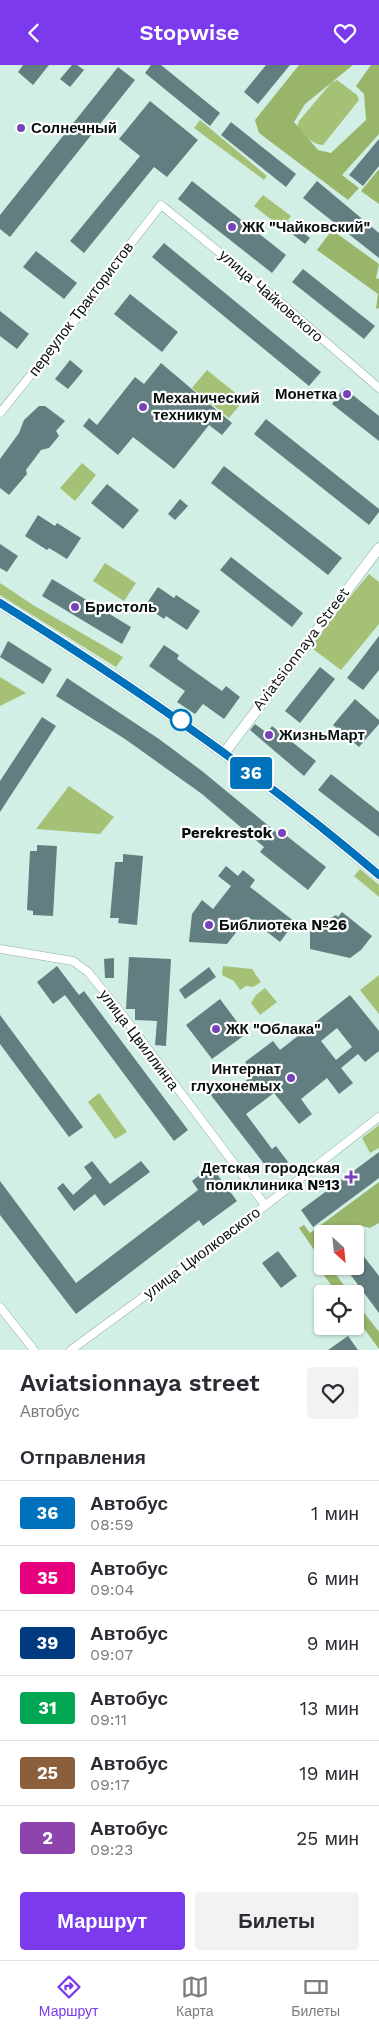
<!DOCTYPE html>
<html lang="ru">
<meta charset="utf-8">
<style>
body{margin:0;font-family:"Work Sans",sans-serif;background:#f2f2f3;color:#2b2b33;height:100vh;display:flex;flex-direction:column;font-size:19px;white-space:nowrap}
*{box-sizing:border-box;margin:0}
p{font-size:16px;color:#7c7c81}
.icon{flex:none;width:28px;height:28px;fill:none;stroke:currentColor;stroke-width:2;stroke-linecap:round;stroke-linejoin:round}
.map{position:relative;height:1285px;overflow:hidden}
.panel{display:flex;flex-direction:column;background:#fff;flex:1}
.panel>*{flex:none}
.badge{padding:0 10px;border-radius:4px;font-size:18px;line-height:32px}
.needle{width:32px;rotate:153deg}
.fabs{position:absolute;left:314px;top:1160px;display:grid;gap:10px}
.fabs a{display:grid;place-items:center;width:50px;height:50px;border-radius:5px;background:#fff;box-shadow:0 1px 4px #0004;font-size:25px}
.map>.badge{position:absolute;translate:-50% -50%;box-shadow:0 0 0 2px #fff}
h2{padding:0 20px;font-size:19px;line-height:45px}
.round{display:grid;place-items:center;flex:none;width:52px;height:52px;border-radius:5px;background:#f2f2f3}
.head{display:flex;align-items:center;justify-content:space-between;height:85px;padding:0 20px}
h1{font-size:24px;font-weight:600;line-height:38px}
.action{display:flex;gap:10px;margin-top:auto;padding:10px 20px}
.action a{flex:1;height:58px;border-radius:5px;background:#7c3aed;color:#fff;font-size:20px;font-weight:600;line-height:58px;text-align:center}
.action a+a{background:#f2f2f3;color:#2b2b33}
ul{padding:0;list-style:none}
li{display:flex;align-items:center;gap:15px;height:65px;padding:0 20px;border-top:1px solid #e1e1e2}
li div{flex:1}
li b{display:block;font-size:19px}
li em{font-style:normal}
li .badge{min-width:55px;font-weight:700;text-align:center}
header{display:flex;justify-content:space-between;align-items:center;height:65px;padding:0 20px;background:#7c3aed;color:#fff;font-size:22px;font-weight:600}
.dock{display:flex;justify-content:space-around;align-items:center;height:70px;border-top:1px solid #e1e1e2;background:#fff;font-size:14px;color:#7c7c81}
.dock a{display:grid;justify-items:center;gap:2px}
.dock .selected{color:#7c3aed}
.map>svg:first-child{display:block}
</style>
<header><svg class="icon" aria-label="back" viewBox="0 0 24 24"><path d="M15 5l-7 7 7 7"/></svg>Stopwise<svg class="icon" aria-label="heart" viewBox="0 0 24 24"><path d="M12 20l-8-8c-3-5 5-10 8-4 3-6 11-1 8 4z"/></svg></header>
<div class="map">
<svg width="379" height="1285" viewBox="0 0 379 1285">
<rect width="100%" height="100%" fill="#d2efe6"/>
<g fill="#a4c175">
<path d="M337,15L357,30L359,35L323,80C314,80 301,69 297,62L299,56L331,18Z"/>
<path d="M200,55L267,111L264,115L194,63Z"/>
<path d="M263,130L291,151L282,163L254,141Z"/>
<path d="M207,305L244,335L229,353L192,323Z"/>
<path d="M82,398L96,410L75,436L60,423Z"/>
<path d="M105,498L136,518L124,536L93,516Z"/>
<path d="M369,509L379,517V559L341,605L309,581Z"/>
<path d="M0,518L33,540L123,592L116,602L0,530Z"/>
<path d="M0,612L26,628L0,641Z"/>
<path d="M69,721L114,752L100,769L36,764Z"/>
<path d="M360,804L379,820V832L354,811Z"/>
<path d="M223,901L252,904L261,917L253,922L246,921L240,925L234,916L222,910Z"/>
<path d="M379,910V949L360,925Z"/>
<path d="M265,923L277,937L260,950L251,938L256,930Z"/>
<path d="M99,1028L127,1067L115,1074L88,1037Z"/>
<path d="M379,1060V1083L370,1088L362,1073Z"/>
</g>
<g fill="#98b569">
<path d="M299,0H353L305,39L294,57L318,85L331,88L366,55L364,29L356,21L371,0H379V69L342,110L359,123L348,135L259,68L255,55Z"/>
<path d="M379,104V139L361,126Z"/>
<path d="M332,165L379,199L376,213L379,214V243L376,244L378,229L317,185Z"/>
<path d="M379,1117V1158L370,1163L359,1160L353,1169L340,1167L322,1169V1201H330L350,1229H338L314,1197L317,1189L299,1163L304,1160L310,1168Z"/>
<path d="M355,1236L379,1267V1284L355,1251Z"/>
</g>
<g fill="#627e80" fill-rule="evenodd">
<path d="M23,0H49L33,20L18,7Z"/>
<path d="M72,0H77L84,5L70,22L60,14Z"/>
<path d="M151,0H161L220,48L210,61L145,8Z"/>
<path d="M266,0H290L258,39L244,27Z"/>
<path d="M118,2L135,15L10,172L0,164V150Z"/>
<path d="M150,36L198,75L167,112L154,102L84,188L70,176L140,91L119,74Z"/>
<path d="M231,57L296,109L286,122L221,70Z"/>
<path d="M379,74V101L363,121L349,110Z"/>
<path d="M192,116L286,190L272,208L178,134Z"/>
<path d="M317,116L379,168V193L303,133Z"/>
<path d="M288,156L310,173L305,179L283,162Z"/>
<path d="M164,178L321,307L309,321L152,192Z"/>
<path d="M36,186L77,218L64,234L23,202Z"/>
<path d="M303,204L375,261L364,274L292,217Z"/>
<path d="M130,229L178,267L162,287L114,249Z"/>
<path d="M0,246L29,269L17,284L0,271Z"/>
<path d="M70,295L83,306L68,324L55,314Z"/>
<path d="M161,298L232,358L222,370L209,360L174,404L133,372L118,390L83,361L89,353L97,360L135,312L144,319Z"/>
<path d="M344,323L379,351V376L332,339Z"/>
<path d="M39,341H45L65,356L56,366L59,371L49,383L41,385L26,405L27,409L9,430L0,423V394L19,368L24,355Z"/>
<path d="M266,354L379,444V447L369,460L254,369Z"/>
<path d="M224,401L342,493L328,510L211,418Z"/>
<path d="M107,419L139,445L123,464L91,438Z"/>
<path d="M180,434L188,441L175,455L168,449Z"/>
<path d="M38,450L55,461L57,458L81,473L67,494L49,483L47,485L25,471Z"/>
<path d="M0,479L18,491L7,507L0,503Z"/>
<path d="M231,492L303,548L292,562L220,505Z"/>
<path d="M52,514L131,562L122,579L42,531Z"/>
<path d="M158,522L174,533L176,530L200,546L187,565L166,551L164,554L145,541Z"/>
<path d="M379,571V605L363,625L347,613Z"/>
<path d="M8,576L52,604L43,619L0,592Z"/>
<path d="M164,580L179,590L177,594L222,626L226,621L240,632L224,654L203,639L195,649L177,637L185,626L149,601Z"/>
<path d="M320,602L335,614L300,658L285,646Z"/>
<path d="M67,613L159,674L202,706L276,767L278,764L326,802L308,825L260,787L264,782L202,729L125,674L56,631Z"/>
<path d="M355,634L379,655V659L359,682L333,660Z"/>
<path d="M42,652L56,661L0,747V716Z"/>
<path d="M255,659L267,668L272,661L316,696L304,711L250,665Z"/>
<path d="M331,709L379,747V772L318,725Z"/>
<path d="M37,780L57,781L53,851L33,850V846L27,845L30,786H37Z"/>
<path d="M123,789L143,791L137,860L118,858L119,853H110L115,797H123Z"/>
<path d="M226,801L238,811L243,805L255,815L250,822L295,857L280,877L248,852L227,879L189,877L192,849L202,835L213,844L231,821L218,811Z"/>
<path d="M342,847L372,871L361,885L350,893L310,884V866L320,867L331,853L336,850L338,852Z"/>
<path d="M129,892L171,894L166,981L155,980L157,956L135,955V944H126Z"/>
<path d="M114,893V913H105L104,894Z"/>
<path d="M57,901L79,930L84,926L188,1065L174,1076L65,930L53,939L37,917Z"/>
<path d="M209,902L216,912L185,934L179,925Z"/>
<path d="M350,930L379,966V986L365,997L358,989L341,1003L353,1018L339,1029L327,1013L301,1034L312,1049L299,1059L274,1028L246,1049L272,1084L276,1081L288,1097L272,1109L210,1029L224,1019L231,1028L254,1009L245,997L273,976L280,985ZM337,963L352,982L336,995L321,976Z"/>
<path d="M220,934L246,969L212,994L186,960Z"/>
<path d="M0,950L83,1062L69,1072L0,979Z"/>
<path d="M379,1087V1113L313,1162L301,1145Z"/>
<path d="M92,1096L110,1119L141,1096L150,1107L104,1141L95,1129L74,1146L57,1123L63,1118L73,1130L92,1113L84,1102Z"/>
<path d="M211,1101L237,1136L203,1161L199,1155L76,1249L0,1150V1116L76,1218L198,1125L192,1116Z"/>
<path d="M355,1180L379,1211V1248L344,1201H355Z"/>
<path d="M278,1186L297,1211L281,1223L262,1198Z"/>
<path d="M348,1271L358,1285H328Z"/>
</g>
<g fill="none" stroke-linecap="round" stroke-linejoin="round">
<defs>
<g id="minor">
<path d="M0,348L94,232L121,191L161,140L267,226L379,323"/>
<path d="M0,884L73,896L88,907L118,944L265,1140"/>
<path d="M0,1242L34,1285"/>
<path d="M71,1285L225,1172L379,1052"/>
</g>
<path id="tertiary" d="M225,687L379,483"/>
<path id="secondary" d="M0,538C133,620 260,709 379,810"/>
</defs>
<use href="#minor" stroke="#90aca4" stroke-width="9"/>
<use href="#tertiary" stroke="#90aca4" stroke-width="11"/>
<use href="#secondary" stroke="#90aca4" stroke-width="12"/>
<use href="#minor" stroke="#fff" stroke-width="8"/>
<use href="#tertiary" stroke="#fff" stroke-width="10"/>
<use href="#secondary" stroke="#fff" stroke-width="11"/>
</g>
<g fill="none" stroke-linecap="round" stroke-linejoin="round">
<defs>
<path id="line" d="M0,538C132,620 260,708 379,810"/>
</defs>
<use href="#line" stroke="#fff" stroke-width="11"/>
<use href="#line" stroke="#0072bc" stroke-width="8"/>
</g>
<g fill="#7843ba" stroke="#fff" stroke-width="2">
<circle cx="21" cy="63" r="5"/>
<circle cx="232" cy="162" r="5"/>
<circle cx="347" cy="329" r="5"/>
<circle cx="143" cy="342" r="5"/>
<circle cx="75" cy="542" r="5"/>
<circle cx="269" cy="670" r="5"/>
<circle cx="282" cy="768" r="5"/>
<circle cx="209" cy="860" r="5"/>
<circle cx="216" cy="964" r="5"/>
<circle cx="291" cy="1013" r="5"/>
<path d="M348.5 1104.5h5v5h5v5h-5v5h-5v-5h-5v-5h5z"/>
</g>
<circle fill="#fff" stroke="#0072bc" stroke-width="2.5" cx="181" cy="655" r="10"/>
<g text-anchor="middle" stroke-width="4.5" stroke-linejoin="round" paint-order="stroke">
<g font-size="15" font-weight="bold" fill="#08110f" stroke="#fff" text-anchor="start">
<text x="31" y="68">Солнечный</text>
<text x="242" y="167">ЖК "Чайковский"</text>
<text x="337" y="334" text-anchor="end">Монетка</text>
<text x="153" y="338">Механический<tspan x="153" dy="17">техникум</tspan></text>
<text x="85" y="547">Бристоль</text>
<text x="279" y="675">ЖизньМарт</text>
<text x="272" y="773" text-anchor="end">Perekrestok</text>
<text x="219" y="865">Библиотека №26</text>
<text x="226" y="969">ЖК "Облака"</text>
<text x="281" y="1009" text-anchor="end">Интернат<tspan x="281" dy="17">глухонемых</tspan></text>
<text x="340" y="1108" text-anchor="end">Детская городская<tspan x="340" dy="17">поликлиника №13</tspan></text>
</g>
<g font-size="15" fill="#08110f" stroke="#fff">
<text transform="translate(271 231) rotate(41)" y="5">улица Чайковского</text>
<text transform="translate(81 244) rotate(-53)" y="5">переулок Трактористов</text>
<text transform="translate(301 584) rotate(-53)" y="5">Aviatsionnaya Street</text>
<text transform="translate(139 975) rotate(53)" y="5">улица Цвиллинга</text>
<text transform="translate(202 1188) rotate(-37)" y="5">улица Циолковского</text>
</g>
</g>
</svg>
<div class="fabs">
<a><svg class="needle" viewBox="-14 -14 28 28"><path d="M0-13l5 13h-10z" fill="#e53935"/><path d="M0 13l5-13h-10z" fill="#7c7c81"/></svg></a>
<a><svg class="icon" aria-label="locate" viewBox="0 0 24 24"><circle cx="12" cy="12" r="6"/><path d="M12 2v4M12 18v4M2 12h4M18 12h4"/></svg></a>
</div>
<b class="badge" style="left:251px;top:708px;background:#0072bc;color:#fff">36</b>
</div>
<section class="panel">
<div class="head"><div><h1>Aviatsionnaya street</h1><p>Автобус</p></div><a class="round"><svg class="icon" aria-label="heart" viewBox="0 0 24 24"><path d="M12 20l-8-8c-3-5 5-10 8-4 3-6 11-1 8 4z"/></svg></a></div>
<h2>Отправления</h2>
<ul>
<li><span class="badge" style="background:#0072bc;color:#fff">36</span><div><b>Автобус</b><p>08:59</p></div><em>1 мин</em></li>
<li><span class="badge" style="background:#e6007e;color:#fff">35</span><div><b>Автобус</b><p>09:04</p></div><em>6 мин</em></li>
<li><span class="badge" style="background:#003b80;color:#fff">39</span><div><b>Автобус</b><p>09:07</p></div><em>9 мин</em></li>
<li><span class="badge" style="background:#00a651;color:#fff">31</span><div><b>Автобус</b><p>09:11</p></div><em>13 мин</em></li>
<li><span class="badge" style="background:#8b5e3c;color:#fff">25</span><div><b>Автобус</b><p>09:17</p></div><em>19 мин</em></li>
<li><span class="badge" style="background:#8e44ad;color:#fff">2</span><div><b>Автобус</b><p>09:23</p></div><em>25 мин</em></li>
</ul>
<div class="action"><a>Маршрут</a><a>Билеты</a></div>
</section>
<nav class="dock">
<a class="selected"><svg class="icon" aria-label="directions" viewBox="0 0 24 24"><path d="M12 3l9 9-9 9-9-9zM9 14v-3h6M13 9l2 2-2 2"/></svg>Маршрут</a>
<a><svg class="icon" aria-label="map" viewBox="0 0 24 24"><path d="M3 6l6-2 6 2 6-2v14l-6 2-6-2-6 2zM9 4v14M15 6v14"/></svg>Карта</a>
<a><svg class="icon" aria-label="tickets" viewBox="0 0 24 24"><path d="M3 7h18v10H3zM15 7v10"/></svg>Билеты</a>
</nav>
